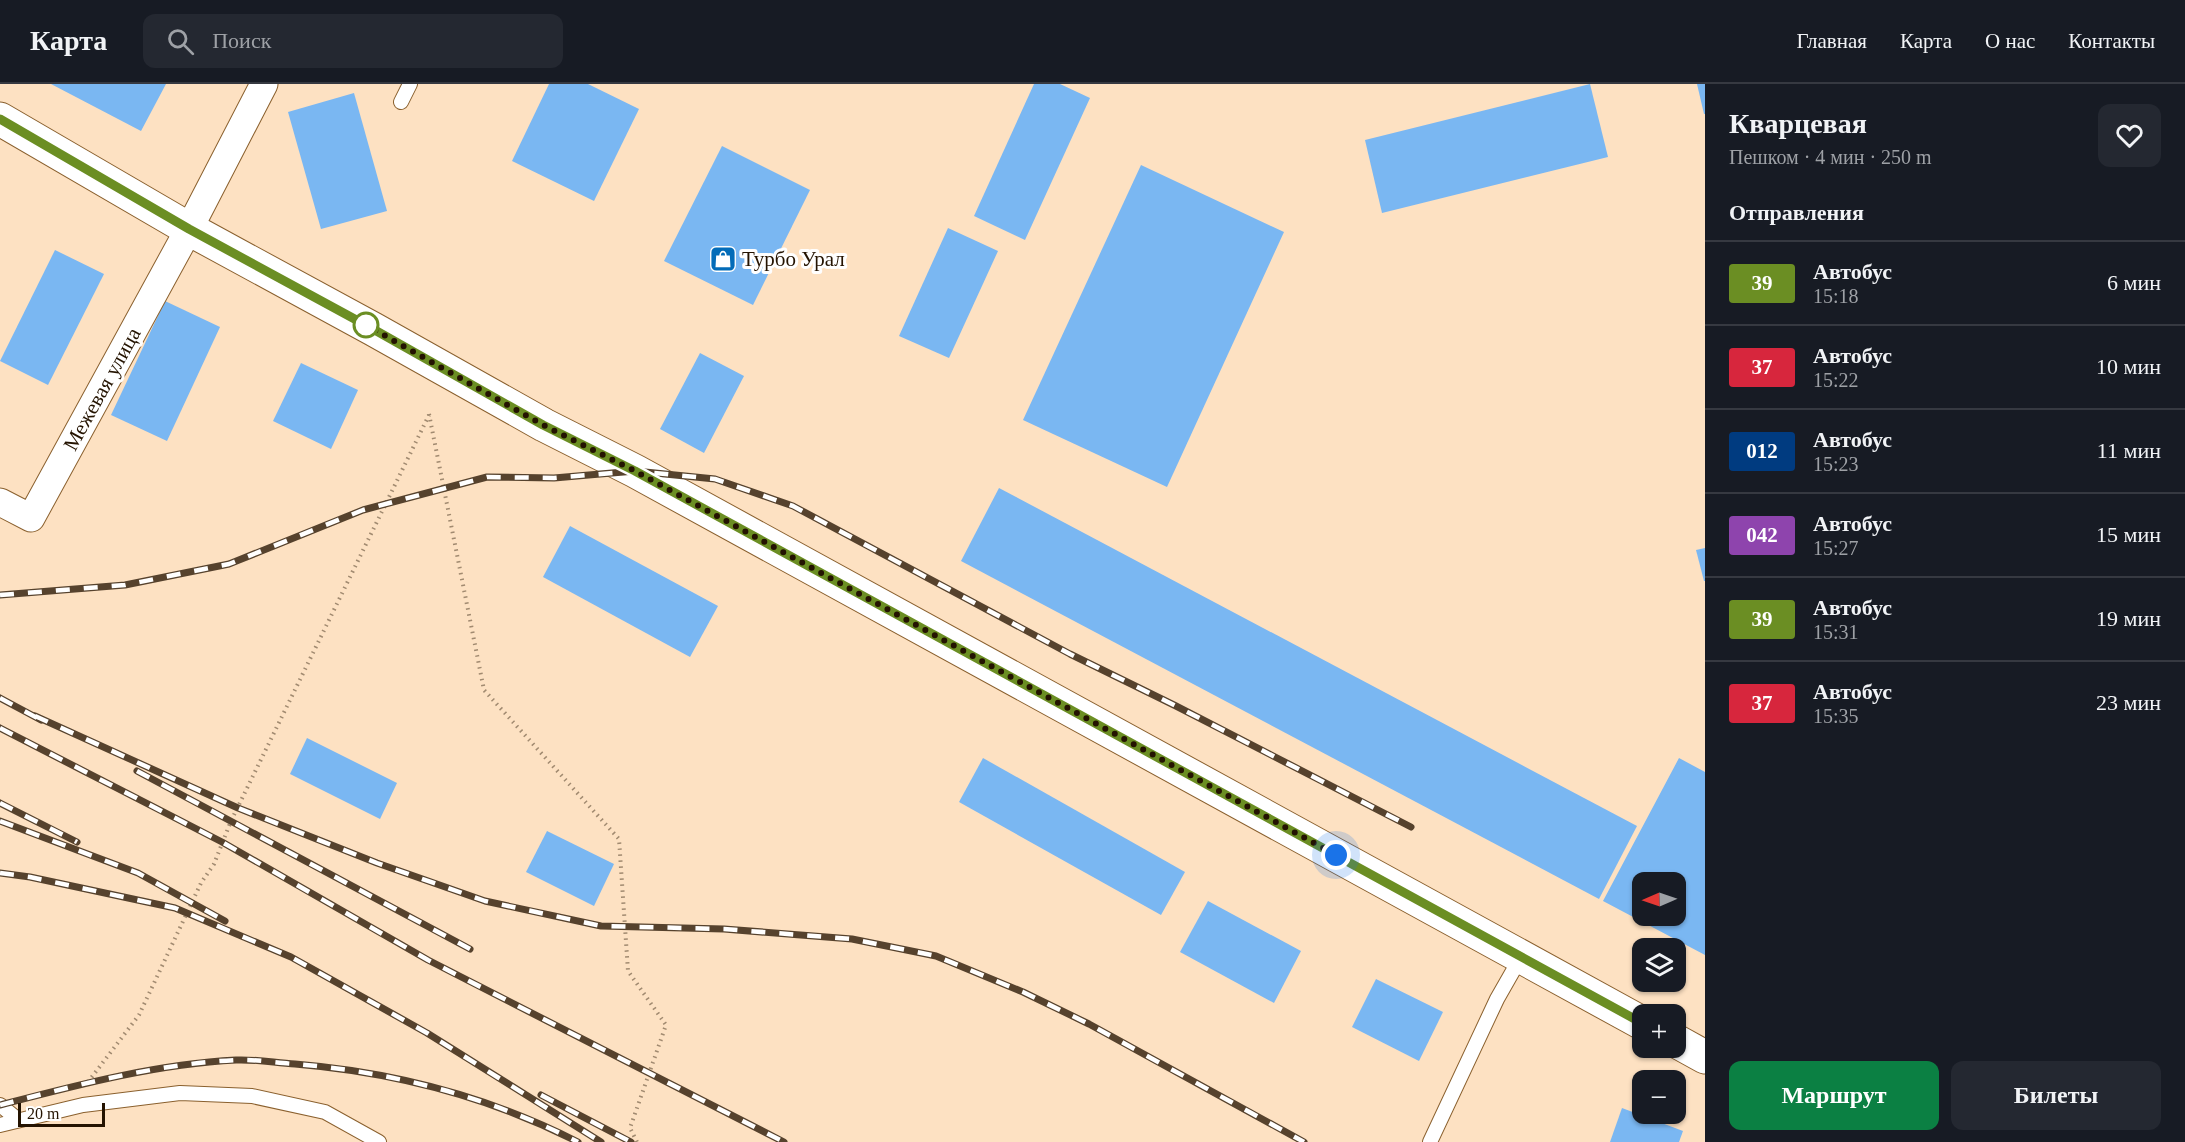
<!DOCTYPE html>
<html lang="ru">
<meta charset="utf-8">
<style>
body{margin:0;font-family:"Times New Roman",serif;background:#242831;color:#f1f3f6;height:100vh;display:flex;flex-direction:column;font-size:22px;white-space:nowrap}
*{box-sizing:border-box;margin:0}
p{font-size:20px;color:#9ea1a6}
.icon{flex:none;width:33px;height:33px;fill:none;stroke:currentColor;stroke-width:2;stroke-linecap:round;stroke-linejoin:round}
.map{position:relative;flex:1;overflow:hidden}
.details{display:flex;flex-direction:column;background:#171b24;width:480px}
.details>*{flex:none}
.badge{padding:0 12px;border-radius:4px;font-size:21px;line-height:39px}
.needle{width:39px;rotate:268deg}
.controls{position:absolute;left:1632px;top:788px;display:grid;gap:12px}
.controls a{display:grid;place-items:center;width:54px;height:54px;border-radius:12px;background:#171b24;box-shadow:0 2px 4px #0004;font-size:30px}
.scale{position:absolute;left:18px;bottom:15px;width:87px;box-sizing:border-box;padding-left:6px;border:3px solid #241301;border-top:0;font-size:16px;line-height:21px;white-space:nowrap;color:#241301;-webkit-text-stroke:4px #fff;paint-order:stroke}
.you{position:absolute;width:30px;height:30px;margin:-15px;border:4px solid #fff;border-radius:50%;background:#1a73e8;box-shadow:0 0 0 9px #1a73e833}
.map>.badge{position:absolute;translate:-50% -50%;box-shadow:0 0 0 3px #fff}
h2{padding:0 24px;font-size:22px;line-height:54px}
.round{display:grid;place-items:center;flex:none;width:63px;height:63px;border-radius:12px;background:#242831}
.overview{display:flex;align-items:center;justify-content:space-between;height:102px;padding:0 24px}
h1{font-size:28px;font-weight:600;line-height:45px}
.button{display:flex;gap:12px;margin-top:auto;padding:12px 24px}
.button a{flex:1;height:69px;border-radius:12px;background:#0b8043;color:#fff;font-size:24px;font-weight:600;line-height:69px;text-align:center}
.button a+a{background:#242831;color:#f1f3f6}
ul{padding:0;list-style:none}
li{display:flex;align-items:center;gap:18px;height:84px;padding:0 24px;border-top:2px solid #363941}
li div{flex:1}
li b{display:block;font-size:22px}
li em{font-style:normal}
li .badge{min-width:66px;font-weight:700;text-align:center}
header{display:flex;align-items:center;gap:36px;box-sizing:border-box;height:84px;padding:0 30px;background:#171b24;border-bottom:2px solid #363941}
header strong{font-size:28px}
nav{display:flex;gap:33px;margin-inline-start:auto;font-size:21px}
.search{width:420px;height:54px;background:#242831;display:flex;align-items:center;gap:15px;box-sizing:border-box;padding:0 21px;border-radius:12px;color:#9ea1a6;font-size:22px}
main{display:flex;flex:1;min-height:0}
.map>svg:first-child{display:block}
</style>
<header>
<strong>Карта</strong>
<div class="search"><svg class="icon" aria-label="search" viewBox="0 0 24 24"><circle cx="10" cy="10" r="6"/><path d="M15 15l6 6"/></svg>Поиск</div>
<nav><a>Главная</a><a>Карта</a><a>О нас</a><a>Контакты</a></nav>
</header>
<main>
<div class="map">
<svg width="1705" height="1058" viewBox="0 0 1705 1058">
<rect width="100%" height="100%" fill="#fde1c2"/>
<g fill="#7ab7f2" fill-rule="evenodd">
<path d="M51,0H166L141,47Z"/>
<path d="M549,0H588L639,25L594,117L512,77Z"/>
<path d="M1034,0H1060L1090,14L1025,156L974,132Z"/>
<path d="M1590,0L1608,73L1382,129L1365,56Z"/>
<path d="M1697,0H1705V30H1704Z"/>
<path d="M354,9L387,127L321,145L288,28Z"/>
<path d="M722,62L810,106L753,221L664,177Z"/>
<path d="M1141,81L1284,148L1167,403L1023,336Z"/>
<path d="M948,144L998,167L949,274L899,252Z"/>
<path d="M55,166L104,190L48,301L0,277Z"/>
<path d="M165,217L220,243L167,357L111,331Z"/>
<path d="M700,269L744,292L704,369L660,345Z"/>
<path d="M301,279L358,306L331,365L273,337Z"/>
<path d="M999,404L1637,742L1599,815L961,477Z"/>
<path d="M570,442L718,522L690,573L543,493Z"/>
<path d="M1705,464V497H1704L1696,466Z"/>
<path d="M307,654L397,699L380,735L290,690Z"/>
<path d="M983,674L1185,788L1161,831L959,718Z"/>
<path d="M1679,674L1705,688V871L1603,817ZM1642,798H1676V831H1642Z"/>
<path d="M547,747L614,780L594,822L526,788Z"/>
<path d="M1208,817L1301,867L1274,919L1180,868Z"/>
<path d="M1376,895L1443,928L1419,977L1352,943Z"/>
<path d="M1622,1024L1683,1047L1679,1058H1610Z"/>
</g>
<g fill="none" stroke-linecap="round" stroke-linejoin="round">
<defs>
<g id="lane">
<path d="M401,18L410,0"/>
<path d="M0,1021L17,1035"/>
<path d="M0,1041L83,1021L180,1009L252,1012L325,1028L379,1058"/>
<path d="M1430,1058L1497,915L1521,873"/>
</g>
<path id="street" d="M0,418L31,434L189,145L264,0"/>
<g id="secondary">
<path d="M0,35L189,145L373,245L544,341L635,387L1642,939"/>
<path d="M1676,957L1705,973"/>
</g>
</defs>
<use href="#lane" stroke="#8a602e" stroke-width="16"/>
<use href="#street" stroke="#8a602e" stroke-width="29"/>
<use href="#secondary" stroke="#8a602e" stroke-width="35"/>
<g stroke="#a18a70" stroke-width="4" stroke-dasharray="1.5 4.5" stroke-linecap="butt">
<path d="M429,330L484,606L619,755L628,887L666,941L630,1044L637,1058"/>
<path d="M88,998L139,931L201,799L214,780L231,737L429,331"/>
</g>
<use href="#lane" stroke="#fff" stroke-width="14"/>
<use href="#street" stroke="#fff" stroke-width="27"/>
<use href="#secondary" stroke="#fff" stroke-width="33"/>
<defs>
<g id="rail">
<path d="M0,511L125,501L229,480L363,426L487,393L554,394L635,387L715,395L793,422L1070,570L1176,622L1411,743"/>
<path d="M0,614L41,636"/>
<path d="M35,632L238,724L377,779L485,817L601,842L724,845L852,855L936,872L1023,908L1089,940L1304,1058"/>
<path d="M0,644L222,758L428,876L784,1058"/>
<path d="M137,687L470,865"/>
<path d="M0,719L77,758"/>
<path d="M0,737L138,789L225,837"/>
<path d="M0,789L30,793L175,824L291,873L427,949L601,1058"/>
<path d="M541,1011L631,1058"/>
<path d="M0,1021C77,1001 156,980 236,976C255,975 276,979 295,980C393,988 490,1013 578,1058"/>
</g>
</defs>
<use href="#rail" stroke="#56422d" stroke-width="7"/>
<use href="#rail" stroke="#fff" stroke-width="4.5" stroke-dasharray="14" stroke-linecap="butt"/>
</g>
<g fill="none" stroke-linecap="round" stroke-linejoin="round">
<defs>
<path id="line" d="M0,35L189,145L373,245L543,341L635,387L1642,939"/>
</defs>
<use href="#line" stroke="#fff" stroke-width="14"/>
<use href="#line" stroke="#6b8e23" stroke-width="9"/>
<path stroke="#241301" stroke-width="6" stroke-dasharray="0 10.8" d="M366,241L543,341L635,387L1336,771"/>
</g>
<defs>
<symbol id="shop-square" viewBox="-11 -11 22 22"><rect x="-9" y="-9" width="18" height="18" rx="4" fill="#036cb8" stroke="#fff"/><path d="M-5-2.5h2.3a2.7 3.5 0 0 1 5.4 0H5L5.5 6h-11ZM-1.5-2.5h3a1.5 2.3 0 0 0-3 0Z" fill="#fff"/></symbol>
</defs>
<g fill-rule="evenodd">
<use href="#shop-square" x="708" y="160" width="30" height="30"/>
</g>
<circle fill="#fff" stroke="#6b8e23" stroke-width="3" cx="366" cy="241" r="12"/>
<g text-anchor="middle" stroke-width="6" stroke-linejoin="round" paint-order="stroke">
<g font-size="21" fill="#241301" stroke="#fff" text-anchor="start">
<text x="742" y="182">Турбо Урал</text>
</g>
<g font-size="21" fill="#241301" stroke="#fff">
<text transform="translate(102 305) rotate(-61)" y="7">Межевая улица</text>
</g>
</g>
</svg>
<div class="controls">
<a><svg class="needle" viewBox="-14 -14 28 28"><path d="M0-13l5 13h-10z" fill="#e53935"/><path d="M0 13l5-13h-10z" fill="#9ea1a6"/></svg></a>
<a><svg class="icon" aria-label="layers" viewBox="0 0 24 24"><path d="M12 4l9 5-9 5-9-5zM3 14l9 5 9-5"/></svg></a>
<a>+</a>
<a>−</a>
</div>
<div class="scale">20 m</div>
<div class="you" style="left:1336px;top:771px"></div>
</div>
<section class="details">
<div class="overview"><div><h1>Кварцевая</h1><p>Пешком · 4 мин · 250 m</p></div><a class="round"><svg class="icon" aria-label="heart" viewBox="0 0 24 24"><path d="M12 20l-8-8c-3-5 5-10 8-4 3-6 11-1 8 4z"/></svg></a></div>
<h2>Отправления</h2>
<ul>
<li><span class="badge" style="background:#6b8e23;color:#fff">39</span><div><b>Автобус</b><p>15:18</p></div><em>6 мин</em></li>
<li><span class="badge" style="background:#d7263d;color:#fff">37</span><div><b>Автобус</b><p>15:22</p></div><em>10 мин</em></li>
<li><span class="badge" style="background:#003b80;color:#fff">012</span><div><b>Автобус</b><p>15:23</p></div><em>11 мин</em></li>
<li><span class="badge" style="background:#8e44ad;color:#fff">042</span><div><b>Автобус</b><p>15:27</p></div><em>15 мин</em></li>
<li><span class="badge" style="background:#6b8e23;color:#fff">39</span><div><b>Автобус</b><p>15:31</p></div><em>19 мин</em></li>
<li><span class="badge" style="background:#d7263d;color:#fff">37</span><div><b>Автобус</b><p>15:35</p></div><em>23 мин</em></li>
</ul>
<div class="button"><a>Маршрут</a><a>Билеты</a></div>
</section>
</main>
